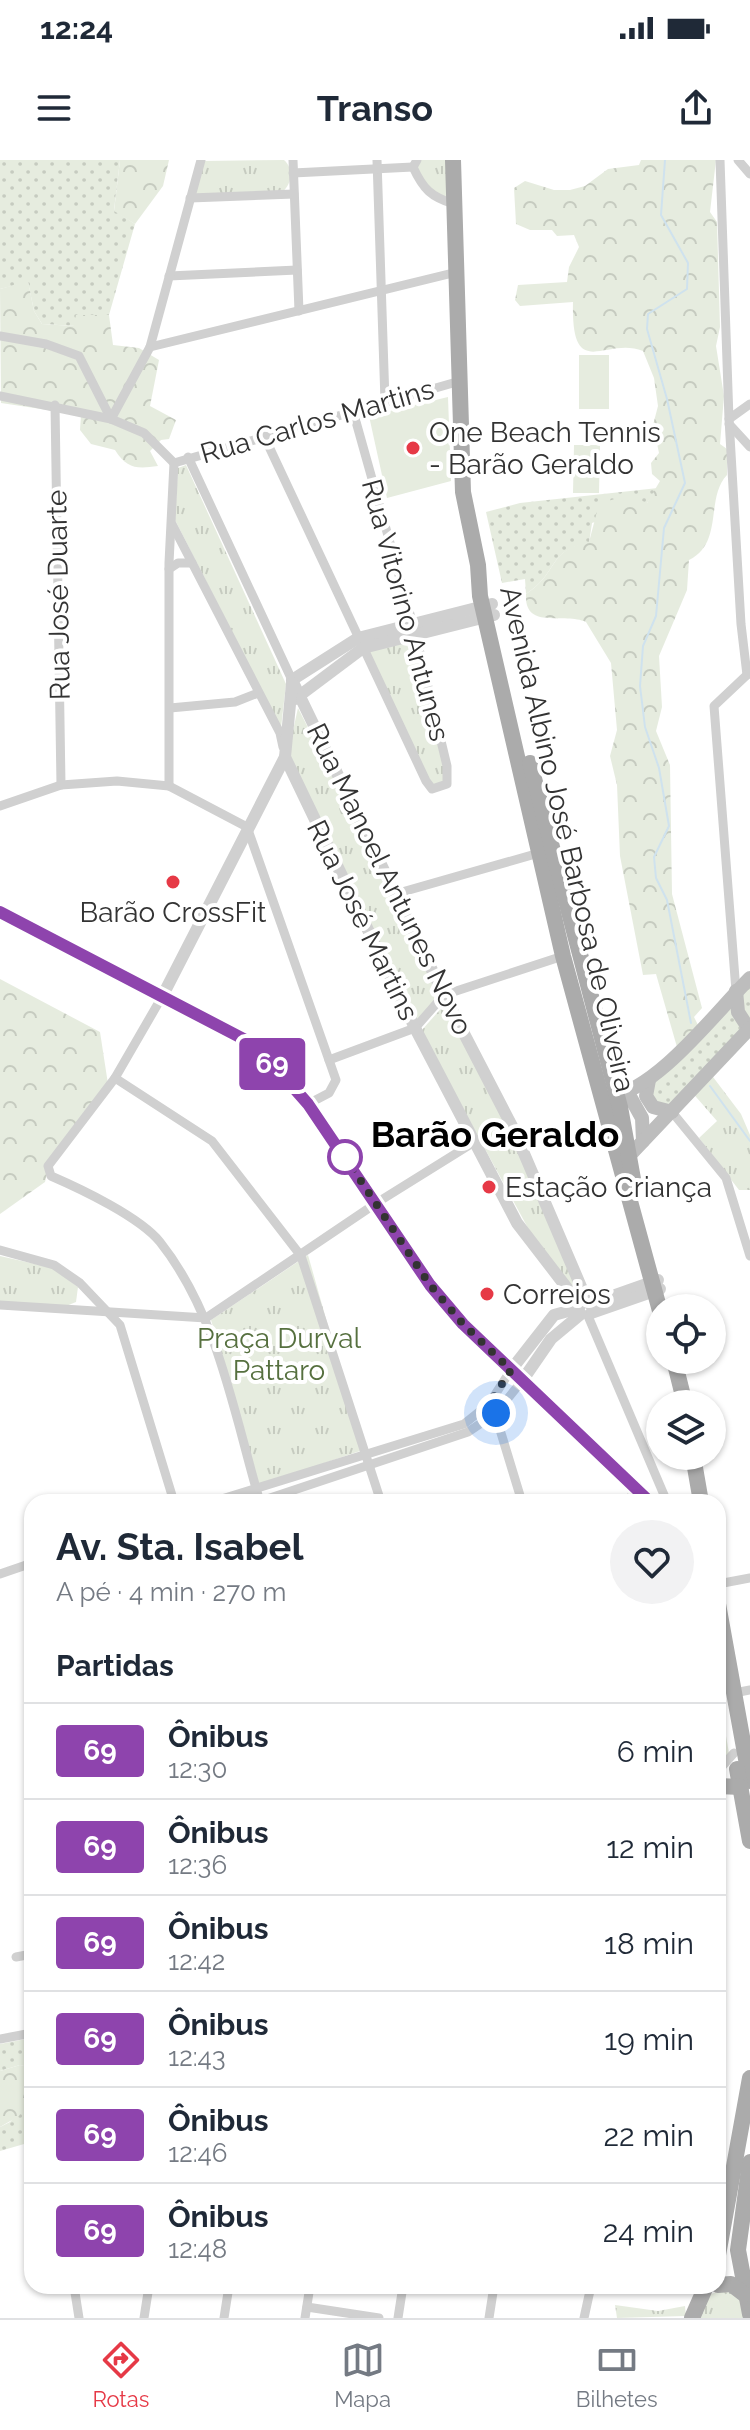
<!DOCTYPE html>
<html lang="pt">
<meta charset="utf-8">
<style>
body{margin:0;font-family:Raleway,sans-serif;background:#f2f2f3;color:#1f2937;height:100vh;display:flex;flex-direction:column;font-size:30px;white-space:nowrap}
*{box-sizing:border-box;margin:0}
p{font-size:26px;color:#747a83}
.icon{flex:none;width:44px;height:44px;fill:none;stroke:currentColor;stroke-width:2;stroke-linecap:round;stroke-linejoin:round}
.map{position:relative;flex:1;overflow:hidden}
.drawer{position:absolute;left:24px;top:1334px;width:702px;height:800px;display:flex;flex-direction:column;background:#fff;border-radius:24px;box-shadow:0 2px 6px #0004}
.drawer>*{flex:none}
.badge{padding:0 16px;border-radius:6px;font-size:28px;line-height:52px}
.tools{position:absolute;left:646px;top:1134px;display:grid;gap:16px}
.tools a{display:grid;place-items:center;width:80px;height:80px;border-radius:50%;background:#fff;box-shadow:0 2px 6px #0004;font-size:40px}
.you{position:absolute;width:40px;height:40px;margin:-20px;border:6px solid #fff;border-radius:50%;background:#1a73e8;box-shadow:0 0 0 12px #1a73e833}
.map>.badge{position:absolute;translate:-50% -50%;box-shadow:0 0 0 4px #fff}
h2{padding:0 32px;font-size:30px;line-height:72px}
.round{display:grid;place-items:center;flex:none;width:84px;height:84px;border-radius:42px;background:#f2f2f3}
.summary{display:flex;align-items:center;justify-content:space-between;height:136px;padding:0 32px}
h1{font-size:38px;font-weight:700;line-height:60px}
ul{padding:0;list-style:none}
li{display:flex;align-items:center;gap:24px;height:96px;padding:0 32px;border-top:2px solid #e0e1e3}
li div{flex:1}
li b{display:block;font-size:30px}
li em{font-style:normal}
li .badge{min-width:88px;font-weight:700;text-align:center}
.status{display:flex;justify-content:space-between;align-items:center;height:56px;padding:0 40px;background:#fff;direction:ltr}
.status svg{height:22px;fill:currentColor}
header{display:flex;justify-content:space-between;align-items:center;height:104px;padding:0 32px;background:#fff;font-size:36px;font-weight:700}
.tabs{display:flex;justify-content:space-around;align-items:center;height:112px;border-top:2px solid #e0e1e3;background:#fff;font-size:22px;color:#747a83}
.tabs a{display:grid;justify-items:center;gap:4px}
.tabs .on{color:#e63946}
.map>svg:first-child{display:block}
</style>
<div class="status"><b>12:24</b><svg viewBox="0 0 49 12"><path d="M0 12V9h3v3zM5 12V6h3v6zM10 12V3h3v9zM15 12V0h3v12zM26 1h20v11H26zM47 4h2v5h-2z"/></svg></div>
<header><svg class="icon" aria-label="menu" viewBox="0 0 24 24"><path d="M4 6h16M4 12h16M4 18h16"/></svg>Transo<svg class="icon" aria-label="share" viewBox="0 0 24 24"><path d="M12 15V3M7 8l5-5 5 5M5 13v7h14v-7"/></svg></header>
<div class="map">
<svg width="750" height="2158" viewBox="0 0 750 2158">
<defs>
<pattern id="grass-dots" width="8" height="8" patternUnits="userSpaceOnUse" patternTransform="scale(2)"><rect width="8" height="8" fill="#e6ecdf"/><path d="M2 2h.1M6 6h.1" fill="none" stroke="#c6cbc0" stroke-width="1.8" stroke-linecap="round"/></pattern>
<pattern id="forest-crowns" width="20" height="18" patternUnits="userSpaceOnUse" patternTransform="scale(2)"><rect width="20" height="18" fill="#e6ecdf"/><path d="M2 6a3 3 0 1 1 6 0M12 15a3 3 0 1 1 6 0" fill="none" stroke="#c6cbc0"/></pattern>
<pattern id="park-tufts" width="24" height="20" patternUnits="userSpaceOnUse" patternTransform="scale(2)"><rect width="24" height="20" fill="#e6ecdf"/><path d="M3 7l-1-3M5 7V3M7 7l1-3M15 17l-1-3M17 17v-4M19 17l1-3" fill="none" stroke="#c6cbc0"/></pattern>
</defs>
<rect width="100%" height="100%" fill="#fff"/>
<g fill="url(#grass-dots)">
<path d="M0,0H120L114,50L135,64L109,155H77L75,166L42,164L34,151L28,122L0,129Z"/>
<path d="M658,328L647,343L592,363L589,383C547,390 559,413 526,434L525,419L502,423L486,352L520,343Z"/>
<path d="M750,821V866L671,949H662L648,934L652,920Z"/>
<path d="M31,1878L32,1908L20,1905L0,1911V1884Z"/>
<path d="M29,1940L32,1945L31,1982L0,1991V1967L10,1962Z"/>
</g>
<g fill="url(#forest-crowns)">
<path d="M120,0H169L163,26L135,64L114,51Z"/>
<path d="M641,0H716L710,52L717,62L720,167L716,186L724,236L720,284L727,289V315C705,338 724,383 689,400L687,430L659,496L662,547L656,571L670,605L672,734L702,848L694,857L698,865L677,887L656,814L643,815L620,696L617,625L610,596L617,570L611,503L586,462C564,452 524,471 526,434C559,413 547,390 589,382L599,344L627,335L647,343L660,321L652,314L651,303L659,293L653,265L658,246L654,218L643,191C605,176 571,224 573,142L520,146L515,140L518,125L567,122L569,107L579,87L574,75L557,76L552,70H530L516,64L514,28L525,21L554,30H570L585,26L608,9L639,5Z"/>
<path d="M28,121L34,151L42,164L74,166L76,155H109L113,185L139,188L159,200L150,246L176,260L169,279L161,280L150,291L158,306C137,309 127,309 115,290L91,284L80,270L81,255L1,243L0,129Z"/>
<path d="M0,819L100,872L108,924L52,995L45,1022L0,1054Z"/>
<path d="M20,1905L32,1908V1945L28,1940L19,1956L0,1967V1911Z"/>
</g>
<g fill="url(#park-tufts)">
<path d="M284,0C294,9 292,24 282,32L193,35L203,1Z"/>
<path d="M419,0H451L452,42L434,35L415,7Z"/>
<path d="M186,305L286,524L281,568L175,360L178,308Z"/>
<path d="M414,474L447,619L432,628L367,489Z"/>
<path d="M298,548L444,835L416,864L287,597Z"/>
<path d="M445,844L493,937L584,1137L579,1140L535,1081L421,871Z"/>
<path d="M710,913L741,954L750,975V1030H739L699,978L717,961L690,930Z"/>
<path d="M308,1095L363,1290L259,1325L211,1160Z"/>
<path d="M0,1096L53,1108L78,1127L76,1142L66,1146L0,1144Z"/>
<path d="M718,1530L729,1593L718,1605Z"/>
<path d="M726,2129L739,2138L746,2158H697L708,2135Z"/>
<path d="M615,2145L658,2151L685,2146L686,2156L617,2158Z"/>
</g>
<g fill="#e6ecdf">
<rect x="579" y="195" width="30" height="54"/>
<path d="M448,237L451,321L387,338L369,256Z"/>
<path d="M574,285H600L599,333H573Z"/>
</g>
<g fill="none" stroke-linecap="round" stroke-linejoin="round">
<g stroke="#cfe2ee" stroke-width="2">
<path d="M665,0L661,55L688,103L687,129L648,154L647,169L667,239L685,323L664,368L656,456L643,486L640,526L645,567L659,608L669,666L654,697L656,718L667,740L691,863"/>
<path d="M710,926L750,981"/>
</g>
<g stroke="#d0d0d0" stroke-width="9">
<path d="M293,0L299,151"/>
<path d="M377,0L385,241"/>
<path d="M417,0L413,7C423,29 431,37 454,44"/>
<path d="M720,0L729,259L741,464L747,515"/>
<path d="M738,0L750,14"/>
<path d="M293,13L413,7"/>
<path d="M190,38L294,34"/>
<path d="M169,116L297,110"/>
<path d="M0,176L46,184L79,196L111,259"/>
<path d="M150,187L457,112"/>
<path d="M0,236L111,259L144,273L174,303"/>
<path d="M55,245L61,625"/>
<path d="M111,259L150,187L201,0"/>
<path d="M729,259L750,244"/>
<path d="M729,264L750,287"/>
<path d="M264,276L426,621L432,629L447,624V606L415,472L353,251"/>
<path d="M188,297L292,520"/>
<path d="M174,303L460,221"/>
<path d="M172,364L280,573L283,587"/>
<path d="M169,409L178,403H192"/>
<path d="M170,548L235,542L258,533"/>
<path d="M169,626V403L174,303"/>
<path d="M0,646L61,625L117,621L169,626L247,667L336,920L329,933L308,944"/>
<path d="M395,734L539,693"/>
<path d="M736,831L714,546L750,512"/>
<path d="M163,835L115,918L48,1006L51,1016C81,1029 140,1057 160,1082C218,1155 234,1254 260,1342"/>
<path d="M329,900L415,868L444,835L563,796"/>
<path d="M115,918L212,981L301,1096L381,1342"/>
<path d="M672,952L726,1018L750,1096"/>
<path d="M0,1090L54,1105L80,1123L120,1165L174,1342"/>
<path d="M0,1145L206,1158L378,1042L476,981"/>
<path d="M588,1156L667,1342"/>
<path d="M494,1250L522,1342"/>
<path d="M631,1323L633,1342"/>
<path d="M212,1342L464,1264L489,1244L511,1210"/>
<path d="M258,1342L468,1272L496,1253L522,1221"/>
<path d="M0,1414L32,1403"/>
<path d="M718,1424L750,1418"/>
<path d="M734,1533L750,1530"/>
<path d="M718,1611L734,1593"/>
<path d="M16,1797L32,1794"/>
<path d="M0,1879L32,1873"/>
<path d="M74,2126L79,2158"/>
<path d="M307,2147L379,2158"/>
<path d="M144,2158L149,2126"/>
<path d="M224,2158L229,2126"/>
<path d="M305,2158L310,2126"/>
<path d="M398,2158L403,2126"/>
<path d="M489,2158L494,2126"/>
<path d="M584,2158L591,2126"/>
</g>
<g stroke="#d0d0d0" stroke-width="12">
<path d="M292,520L444,835L514,970L588,1143"/>
<path d="M292,520L358,478L492,444"/>
<path d="M295,539L363,488L494,455"/>
<path d="M285,597L415,868L517,1063L580,1145"/>
<path d="M163,835L285,597L292,523"/>
<path d="M590,1144L658,1120"/>
<path d="M591,1153L660,1129"/>
<path d="M511,1210L554,1155L579,1148"/>
<path d="M522,1221L551,1179L581,1154"/>
</g>
<g stroke="#bdbdbd" stroke-width="14">
<path d="M0,752L257,886L308,944L430,1125L463,1164L650,1342"/>
<path d="M736,831L738,852L749,869"/>
<path d="M649,920L646,936L653,947L672,952"/>
<path d="M628,933L642,958L643,981"/>
<path d="M609,937C657,930 715,853 750,818"/>
<path d="M629,996L750,868"/>
</g>
<g stroke="#ababab" stroke-width="16">
<path d="M453,0L463,332L478,405L480,436L563,796L660,1151"/>
<path d="M530,603L620,947L633,1019"/>
<path d="M674,1200L685,1244"/>
<path d="M693,1296L701,1342"/>
<path d="M718,1444L750,1621"/>
<path d="M737,1609L750,1681"/>
<path d="M718,1626L741,1627"/>
<path d="M750,2002L738,2090L750,2154"/>
<path d="M718,2095L750,1918"/>
<path d="M718,2125L731,2124L744,2134"/>
<path d="M692,2158L706,2126"/>
</g>
</g>
<g fill="none" stroke-linecap="round" stroke-linejoin="round">
<defs>
<path id="line" d="M0,752L257,886L308,944L430,1125L463,1164L650,1342"/>
</defs>
<use href="#line" stroke="#fff" stroke-width="18"/>
<use href="#line" stroke="#8e44ad" stroke-width="12"/>
<path stroke="#333" stroke-width="8" stroke-dasharray="0 14.4" d="M345,997L430,1125L463,1164L511,1210L489,1244L496,1253"/>
</g>
<g fill="#e63946" stroke="#fff" stroke-width="3">
<circle cx="413" cy="288" r="8"/>
<circle cx="173" cy="722" r="8"/>
<circle cx="489" cy="1027" r="8"/>
<circle cx="487" cy="1134" r="8"/>
</g>
<circle fill="#fff" stroke="#8e44ad" stroke-width="4" cx="345" cy="997" r="16"/>
<g text-anchor="middle" stroke-width="8" stroke-linejoin="round" paint-order="stroke">
<g font-size="28" fill="#333" stroke="#fff">
<text transform="translate(317 261) rotate(-16)" y="10">Rua Carlos Martins</text>
<text transform="translate(58 435) rotate(-91)" y="10">Rua José Duarte</text>
<text transform="translate(406 450) rotate(75)" y="10">Rua Vitorino Antunes</text>
<text transform="translate(568 679) rotate(77)" y="10">Avenida Albino José Barbosa de Oliveira</text>
<text transform="translate(390 719) rotate(64)" y="10">Rua Manoel Antunes Novo</text>
<text transform="translate(363 760) rotate(64)" y="10">Rua José Martins</text>
</g>
<g font-size="28" fill="#333" stroke="#fff" text-anchor="start">
<text x="429" y="282">One Beach Tennis<tspan x="429" dy="32">- Barão Geraldo</tspan></text>
<text x="173" y="762" text-anchor="middle">Barão CrossFit</text>
<text x="505" y="1037">Estação Criança</text>
<text x="503" y="1144">Correios</text>
</g>
<g font-size="28" fill="#56703f" stroke="#fff">
<text x="279" y="1188">Praça Durval<tspan x="279" dy="32">Pattaro</tspan></text>
</g>
<g font-size="36" font-weight="bold" fill="#000" stroke="#fff">
<text x="495" y="987">Barão Geraldo</text>
</g>
</g>
</svg>
<div class="tools">
<a><svg class="icon" aria-label="locate" viewBox="0 0 24 24"><circle cx="12" cy="12" r="6"/><path d="M12 2v4M12 18v4M2 12h4M18 12h4"/></svg></a>
<a><svg class="icon" aria-label="layers" viewBox="0 0 24 24"><path d="M12 4l9 5-9 5-9-5zM3 14l9 5 9-5"/></svg></a>
</div>
<div class="you" style="left:496px;top:1253px"></div>
<b class="badge" style="left:272px;top:904px;background:#8e44ad;color:#fff">69</b>
<section class="drawer">
<div class="summary"><div><h1>Av. Sta. Isabel</h1><p>A pé · 4 min · 270 m</p></div><a class="round"><svg class="icon" aria-label="heart" viewBox="0 0 24 24"><path d="M12 20l-8-8c-3-5 5-10 8-4 3-6 11-1 8 4z"/></svg></a></div>
<h2>Partidas</h2>
<ul>
<li><span class="badge" style="background:#8e44ad;color:#fff">69</span><div><b>Ônibus</b><p>12:30</p></div><em>6 min</em></li>
<li><span class="badge" style="background:#8e44ad;color:#fff">69</span><div><b>Ônibus</b><p>12:36</p></div><em>12 min</em></li>
<li><span class="badge" style="background:#8e44ad;color:#fff">69</span><div><b>Ônibus</b><p>12:42</p></div><em>18 min</em></li>
<li><span class="badge" style="background:#8e44ad;color:#fff">69</span><div><b>Ônibus</b><p>12:43</p></div><em>19 min</em></li>
<li><span class="badge" style="background:#8e44ad;color:#fff">69</span><div><b>Ônibus</b><p>12:46</p></div><em>22 min</em></li>
<li><span class="badge" style="background:#8e44ad;color:#fff">69</span><div><b>Ônibus</b><p>12:48</p></div><em>24 min</em></li>
</ul>
</section>
</div>
<nav class="tabs">
<a class="on"><svg class="icon" aria-label="directions" viewBox="0 0 24 24"><path d="M12 3l9 9-9 9-9-9zM9 14v-3h6M13 9l2 2-2 2"/></svg>Rotas</a>
<a><svg class="icon" aria-label="map" viewBox="0 0 24 24"><path d="M3 6l6-2 6 2 6-2v14l-6 2-6-2-6 2zM9 4v14M15 6v14"/></svg>Mapa</a>
<a><svg class="icon" aria-label="tickets" viewBox="0 0 24 24"><path d="M3 7h18v10H3zM15 7v10"/></svg>Bilhetes</a>
</nav>
